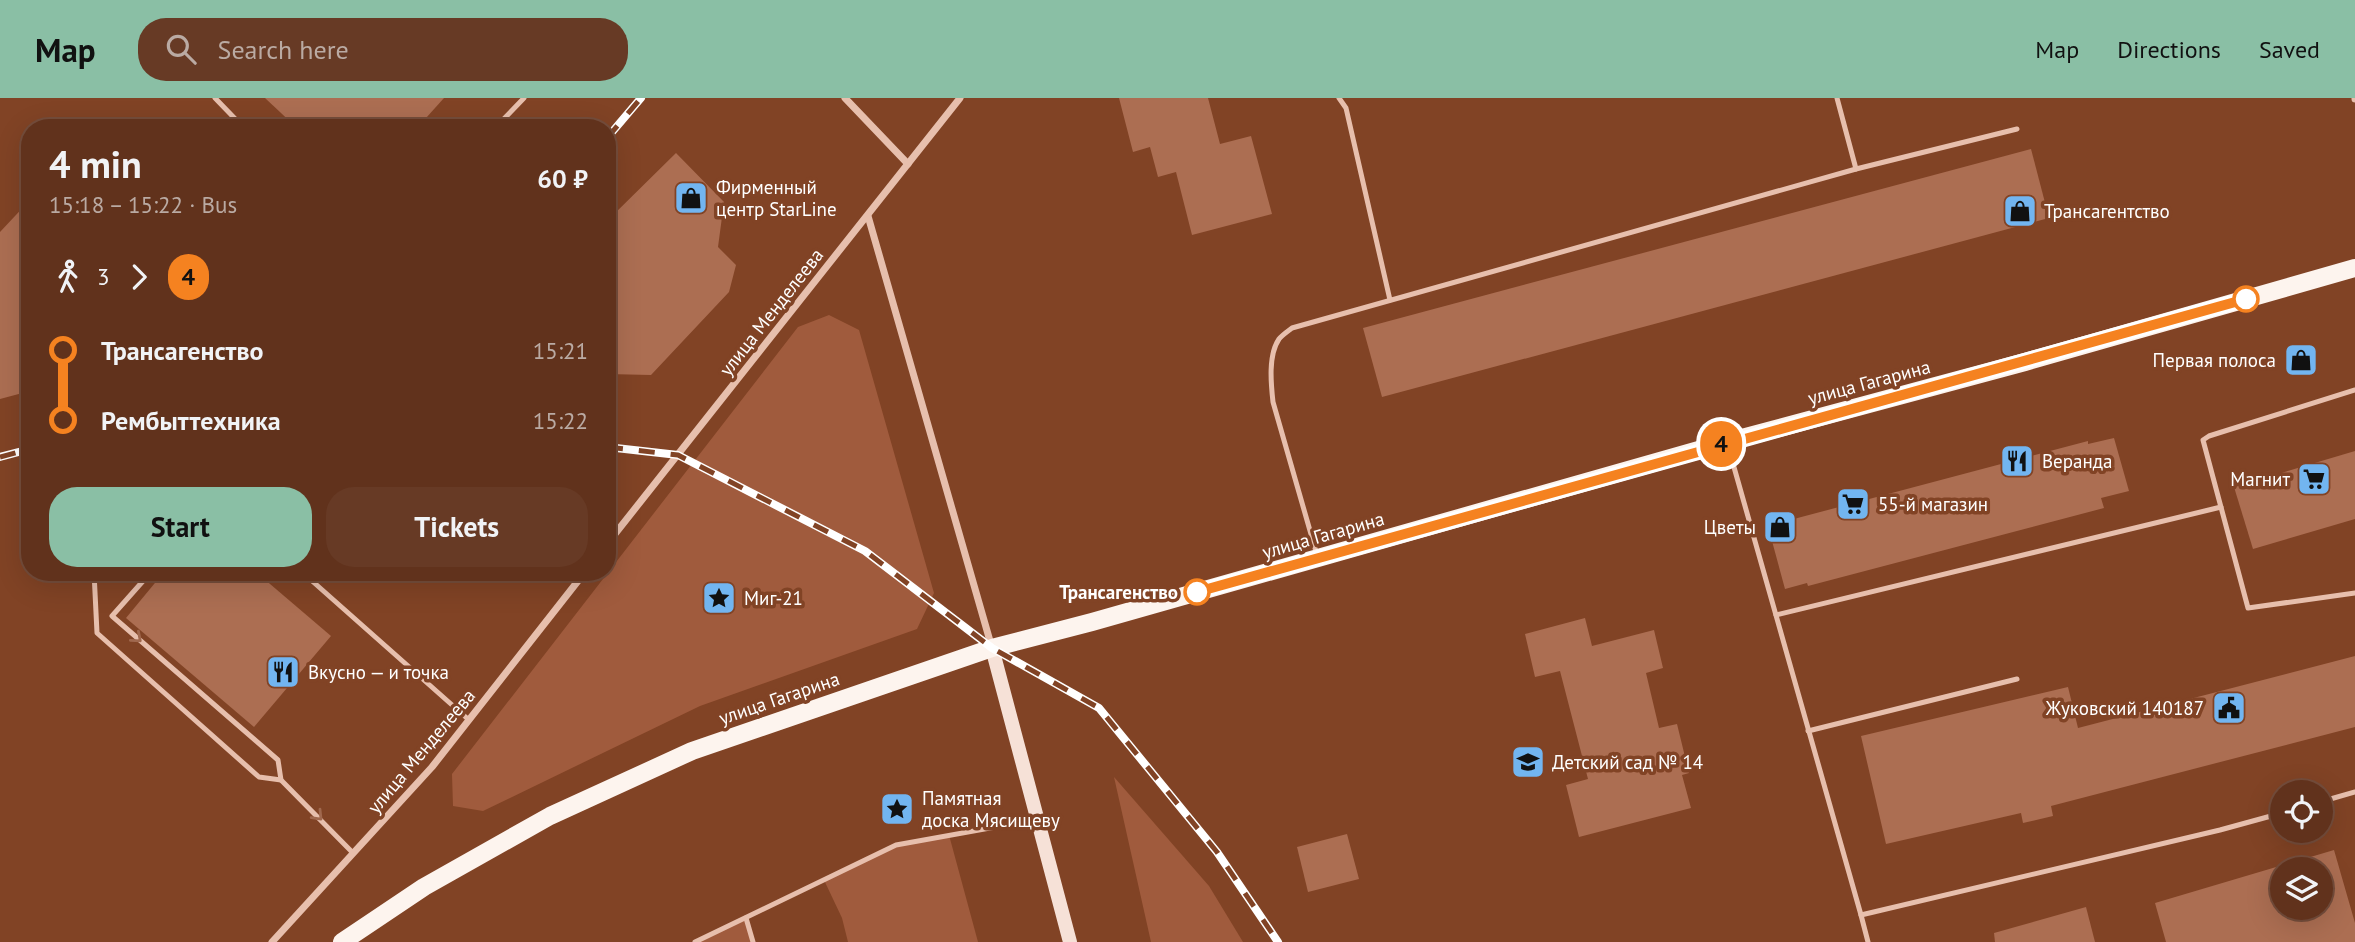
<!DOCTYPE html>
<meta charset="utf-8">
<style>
body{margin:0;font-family:"PT Sans",sans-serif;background:#673a25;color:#f1f3f6;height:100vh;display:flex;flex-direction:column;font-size:26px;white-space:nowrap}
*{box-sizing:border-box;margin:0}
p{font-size:23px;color:#baaaa3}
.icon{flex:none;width:38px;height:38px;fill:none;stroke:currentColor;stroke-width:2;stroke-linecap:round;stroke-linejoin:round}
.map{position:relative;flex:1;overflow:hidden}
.sheet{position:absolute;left:21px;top:21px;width:595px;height:462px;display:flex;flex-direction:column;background:#61321c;border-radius:28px;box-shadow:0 7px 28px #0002,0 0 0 2px #754d3b}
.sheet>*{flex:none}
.badge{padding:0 14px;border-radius:23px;font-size:24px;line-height:46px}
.fabs{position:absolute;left:2270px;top:682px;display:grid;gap:14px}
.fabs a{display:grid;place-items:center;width:63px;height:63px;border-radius:50%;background:#61321c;box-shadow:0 7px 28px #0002,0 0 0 2px #754d3b;font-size:35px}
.map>.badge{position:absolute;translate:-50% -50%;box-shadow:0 0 0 4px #fff}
.legs{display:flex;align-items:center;gap:10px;height:77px;padding:0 28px;font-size:23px}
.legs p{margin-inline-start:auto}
.overview{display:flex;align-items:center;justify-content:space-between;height:119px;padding:0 28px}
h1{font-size:38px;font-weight:600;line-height:52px}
.button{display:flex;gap:14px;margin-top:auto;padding:14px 28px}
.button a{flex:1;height:80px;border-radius:28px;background:#8abfa5;color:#111;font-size:28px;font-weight:600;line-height:80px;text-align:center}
.button a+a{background:#673a25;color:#f1f3f6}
ul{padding:0 28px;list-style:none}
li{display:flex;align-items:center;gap:24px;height:70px;font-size:26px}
li i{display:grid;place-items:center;width:10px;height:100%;margin:0 9px;background:currentColor}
li i::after{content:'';width:18px;height:18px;margin:-9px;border:5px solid;border-radius:50%;background:#61321c}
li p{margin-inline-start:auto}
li:first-child i{background:linear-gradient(#0000 50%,currentColor 0)}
li:last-child i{background:linear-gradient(currentColor 50%,#0000 0)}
header{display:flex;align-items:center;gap:42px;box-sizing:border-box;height:98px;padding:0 35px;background:#8abfa5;color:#111}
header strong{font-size:33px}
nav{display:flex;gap:38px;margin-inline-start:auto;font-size:24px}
.search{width:490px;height:63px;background:#673a25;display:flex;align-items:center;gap:18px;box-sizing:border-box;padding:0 24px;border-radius:28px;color:#baaaa3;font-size:26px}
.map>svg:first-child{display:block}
</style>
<header>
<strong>Map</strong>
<div class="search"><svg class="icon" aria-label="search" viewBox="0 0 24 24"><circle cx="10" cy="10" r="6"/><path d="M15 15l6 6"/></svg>Search here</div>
<nav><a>Map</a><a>Directions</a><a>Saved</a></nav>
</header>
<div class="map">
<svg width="2355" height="844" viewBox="0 0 2355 844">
<rect width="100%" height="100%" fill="#814325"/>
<g fill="#a05b3d">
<path d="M829,217L859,232L934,495L917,531L700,608L483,713L453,708L452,676L798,229Z"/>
<path d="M1114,679L1209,788L1243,844H1151Z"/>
<path d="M949,737L978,844H848L842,820L824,782L896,747Z"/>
<path d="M746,820L753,844H698Z"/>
</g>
<g fill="#ac6e52" fill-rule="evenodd">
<path d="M265,0H444L417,30H297Z"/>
<path d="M1119,0H1208L1220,46L1251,38L1272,116L1192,137L1176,74L1158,79L1150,49L1133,54Z"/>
<path d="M2031,51L2049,120L1382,299L1363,230Z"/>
<path d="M676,55L724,104L718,149L736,167L729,194L651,277L607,276V123Z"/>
<path d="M30,102V293L0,301V134Z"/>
<path d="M2114,340L2129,393L2101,400L2104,410L1808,488L1807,485L1785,491L1769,432L1791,426L1790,422L2088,343V346Z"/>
<path d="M2355,353V421L2253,451L2234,389Z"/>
<path d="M164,474H256L331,538L254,629L126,520Z"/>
<path d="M1585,520L1592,548L1654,532L1663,570L1646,575L1659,630L1677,626L1689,675L1682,677L1691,710L1579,739L1566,687L1588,681L1560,573L1535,579L1525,536Z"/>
<path d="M2355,558V629L2051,708L2053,718L2023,725L2021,715L1886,746L1861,638L2068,589L2078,630Z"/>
<path d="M1347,736L1359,781L1308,794L1297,749Z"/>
<path d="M2334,752L2355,825V844H2166L2155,805ZM2282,772H2320V810H2282Z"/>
<path d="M2086,809L2095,844H1995L1994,835Z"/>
</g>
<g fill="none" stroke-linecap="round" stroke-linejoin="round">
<g stroke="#e7bfad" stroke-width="5">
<path d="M215,0L244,30"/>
<path d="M1339,0L1346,10L1390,202"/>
<path d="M1837,0L1856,71"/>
<path d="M495,30L524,0"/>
<path d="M2355,292L2209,338L2203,342L2248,510L2355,495"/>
<path d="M1728,348L1861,817L2220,732L2282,715"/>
<path d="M1317,457L1273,304C1271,286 1268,257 1279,241C1282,237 1288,233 1292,230L1856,71L2017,31"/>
<path d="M94,474L97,535L259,679L281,682"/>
<path d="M151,474L112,518L278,662L281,682L353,755"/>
<path d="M302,474L469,622"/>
<path d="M1776,517L2221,409"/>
<path d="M1808,633L2017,581"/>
<path d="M2320,704L2355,694"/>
<path d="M1861,817L1868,844"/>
<path d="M746,820L753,844"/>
<path d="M695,844L896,747L1035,722"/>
</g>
<g stroke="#e7bfad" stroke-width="7">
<path d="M845,0L908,66"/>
<path d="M2355,0V1"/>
<path d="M868,118L992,550"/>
<path d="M607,446L960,0"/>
<path d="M272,844L432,669L585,474"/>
</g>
<path stroke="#f6e1d7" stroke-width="14" d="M992,550L1070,844"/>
<path stroke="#fdf4ee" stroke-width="18" d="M342,844L424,789L550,718L692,653L992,550L1092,524L1727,344L2025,264L2355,170"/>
<defs>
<g id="rail">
<path d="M607,40L641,0"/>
<path d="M607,349L678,357L865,453L992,550L1099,610L1217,754L1278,844"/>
<path d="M0,359L30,351"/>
</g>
</defs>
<use href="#rail" stroke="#fff" stroke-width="8"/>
<use href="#rail" stroke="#814325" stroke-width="5" stroke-dasharray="16" stroke-linecap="butt"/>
</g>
<defs><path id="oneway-chevron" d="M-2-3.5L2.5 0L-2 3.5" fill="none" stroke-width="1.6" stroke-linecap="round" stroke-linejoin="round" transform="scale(1.75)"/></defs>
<g stroke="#a0684e">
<use href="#oneway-chevron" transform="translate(137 540) rotate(41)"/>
<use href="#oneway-chevron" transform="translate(318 718) rotate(46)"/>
</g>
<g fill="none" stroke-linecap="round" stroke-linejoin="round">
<defs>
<path id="line-1" d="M1197,494L2246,201"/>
</defs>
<use href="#line-1" stroke="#fff" stroke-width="16"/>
<use href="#line-1" stroke="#f58220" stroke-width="10"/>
</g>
<defs>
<symbol id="shop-square" viewBox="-11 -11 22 22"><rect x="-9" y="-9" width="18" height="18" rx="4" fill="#72b5f0" stroke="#814325"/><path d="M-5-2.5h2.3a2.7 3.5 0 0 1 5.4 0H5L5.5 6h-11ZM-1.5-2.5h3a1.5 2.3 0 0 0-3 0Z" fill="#111"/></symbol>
<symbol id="restaurant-square" viewBox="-11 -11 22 22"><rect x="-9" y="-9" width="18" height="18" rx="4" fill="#72b5f0" stroke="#814325"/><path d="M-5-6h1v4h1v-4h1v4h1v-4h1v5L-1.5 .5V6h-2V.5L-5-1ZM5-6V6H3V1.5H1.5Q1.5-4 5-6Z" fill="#111"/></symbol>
<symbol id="supermarket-square" viewBox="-11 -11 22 22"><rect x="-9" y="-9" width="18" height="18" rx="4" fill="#72b5f0" stroke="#814325"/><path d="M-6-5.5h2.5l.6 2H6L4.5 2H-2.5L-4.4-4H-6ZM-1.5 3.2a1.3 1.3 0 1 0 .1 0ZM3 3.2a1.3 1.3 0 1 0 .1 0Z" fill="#111"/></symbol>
<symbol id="sight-square" viewBox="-11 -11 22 22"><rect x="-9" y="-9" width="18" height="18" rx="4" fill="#72b5f0" stroke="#814325"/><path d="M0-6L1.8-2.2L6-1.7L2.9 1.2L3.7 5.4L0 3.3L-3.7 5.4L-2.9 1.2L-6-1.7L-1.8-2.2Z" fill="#111"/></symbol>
<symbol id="civic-square" viewBox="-11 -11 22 22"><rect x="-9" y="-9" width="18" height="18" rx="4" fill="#72b5f0" stroke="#814325"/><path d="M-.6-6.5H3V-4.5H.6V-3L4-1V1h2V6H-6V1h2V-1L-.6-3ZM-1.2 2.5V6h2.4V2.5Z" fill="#111"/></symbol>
<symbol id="school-square" viewBox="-11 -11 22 22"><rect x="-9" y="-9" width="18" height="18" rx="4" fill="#72b5f0" stroke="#814325"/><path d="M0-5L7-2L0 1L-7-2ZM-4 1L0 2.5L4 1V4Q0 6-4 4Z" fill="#111"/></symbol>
</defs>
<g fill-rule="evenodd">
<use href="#shop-square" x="672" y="81" width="38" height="38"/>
<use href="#shop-square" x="2001" y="94" width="38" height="38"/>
<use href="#shop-square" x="2282" y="243" width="38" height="38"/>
<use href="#restaurant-square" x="1998" y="344" width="38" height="38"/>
<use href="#supermarket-square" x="2295" y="362" width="38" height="38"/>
<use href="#supermarket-square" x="1834" y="387" width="38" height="38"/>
<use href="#shop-square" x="1761" y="410" width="38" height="38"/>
<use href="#sight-square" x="700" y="481" width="38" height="38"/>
<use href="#restaurant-square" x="264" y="555" width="38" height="38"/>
<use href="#civic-square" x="2210" y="591" width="38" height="38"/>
<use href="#school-square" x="1509" y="645" width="38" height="38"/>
<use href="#sight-square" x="878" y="692" width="38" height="38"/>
</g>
<g fill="#fff" stroke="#f58220" stroke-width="3.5">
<circle cx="2246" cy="201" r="12"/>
<circle cx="1197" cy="494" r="12"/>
</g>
<g text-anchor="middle" stroke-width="7" stroke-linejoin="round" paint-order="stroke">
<g font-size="19" fill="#fff" stroke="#814325" text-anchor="start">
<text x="716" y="96">Фирменный<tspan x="716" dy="22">центр StarLine</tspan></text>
<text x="2044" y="120">Трансагентство</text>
<text x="2276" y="269" text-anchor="end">Первая полоса</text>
<text x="2042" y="370">Веранда</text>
<text x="2290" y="388" text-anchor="end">Магнит</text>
<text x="1878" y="413">55-й магазин</text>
<text x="1756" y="436" text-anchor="end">Цветы</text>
<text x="744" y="507">Миг-21</text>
<text x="308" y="581">Вкусно — и точка</text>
<text x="2204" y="617" text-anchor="end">Жуковский 140187</text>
<text x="1552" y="671">Детский сад № 14</text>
<text x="922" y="707">Памятная<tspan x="922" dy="22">доска Мясищеву</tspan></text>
</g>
<g font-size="19" fill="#fff" stroke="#814325">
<text transform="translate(771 214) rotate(-52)" y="7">улица Менделеева</text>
<text transform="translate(1869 284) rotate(-15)" y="7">улица Гагарина</text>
<text transform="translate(1323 437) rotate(-16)" y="7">улица Гагарина</text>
<text transform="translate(779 600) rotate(-19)" y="7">улица Гагарина</text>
<text transform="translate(421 653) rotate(-50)" y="7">улица Менделеева</text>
</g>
<g font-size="19" font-weight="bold" fill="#fff" stroke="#814325" text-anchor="end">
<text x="1178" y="501">Трансагенство</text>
</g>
</g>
</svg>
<div class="fabs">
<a><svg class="icon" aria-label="locate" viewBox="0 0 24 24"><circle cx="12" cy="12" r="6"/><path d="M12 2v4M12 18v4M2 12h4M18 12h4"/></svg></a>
<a><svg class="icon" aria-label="layers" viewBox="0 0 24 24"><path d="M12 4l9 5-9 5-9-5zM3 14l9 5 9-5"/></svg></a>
</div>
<b class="badge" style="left:1721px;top:346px;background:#f58220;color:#111">4</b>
<section class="sheet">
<div class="overview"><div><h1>4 min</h1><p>15:18 – 15:22 · Bus</p></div><b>60 ₽</b></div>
<div class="legs"><svg class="icon" aria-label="walk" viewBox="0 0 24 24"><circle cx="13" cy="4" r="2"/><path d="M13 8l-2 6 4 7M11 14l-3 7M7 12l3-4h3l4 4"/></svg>3<svg class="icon" aria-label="forward" viewBox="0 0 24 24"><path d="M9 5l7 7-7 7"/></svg><b class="badge" style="background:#f58220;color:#111">4</b></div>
<ul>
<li><i style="color:#f58220"></i><b>Трансагенство</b><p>15:21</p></li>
<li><i style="color:#f58220"></i><b>Рембыттехника</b><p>15:22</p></li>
</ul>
<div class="button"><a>Start</a><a>Tickets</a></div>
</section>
</div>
